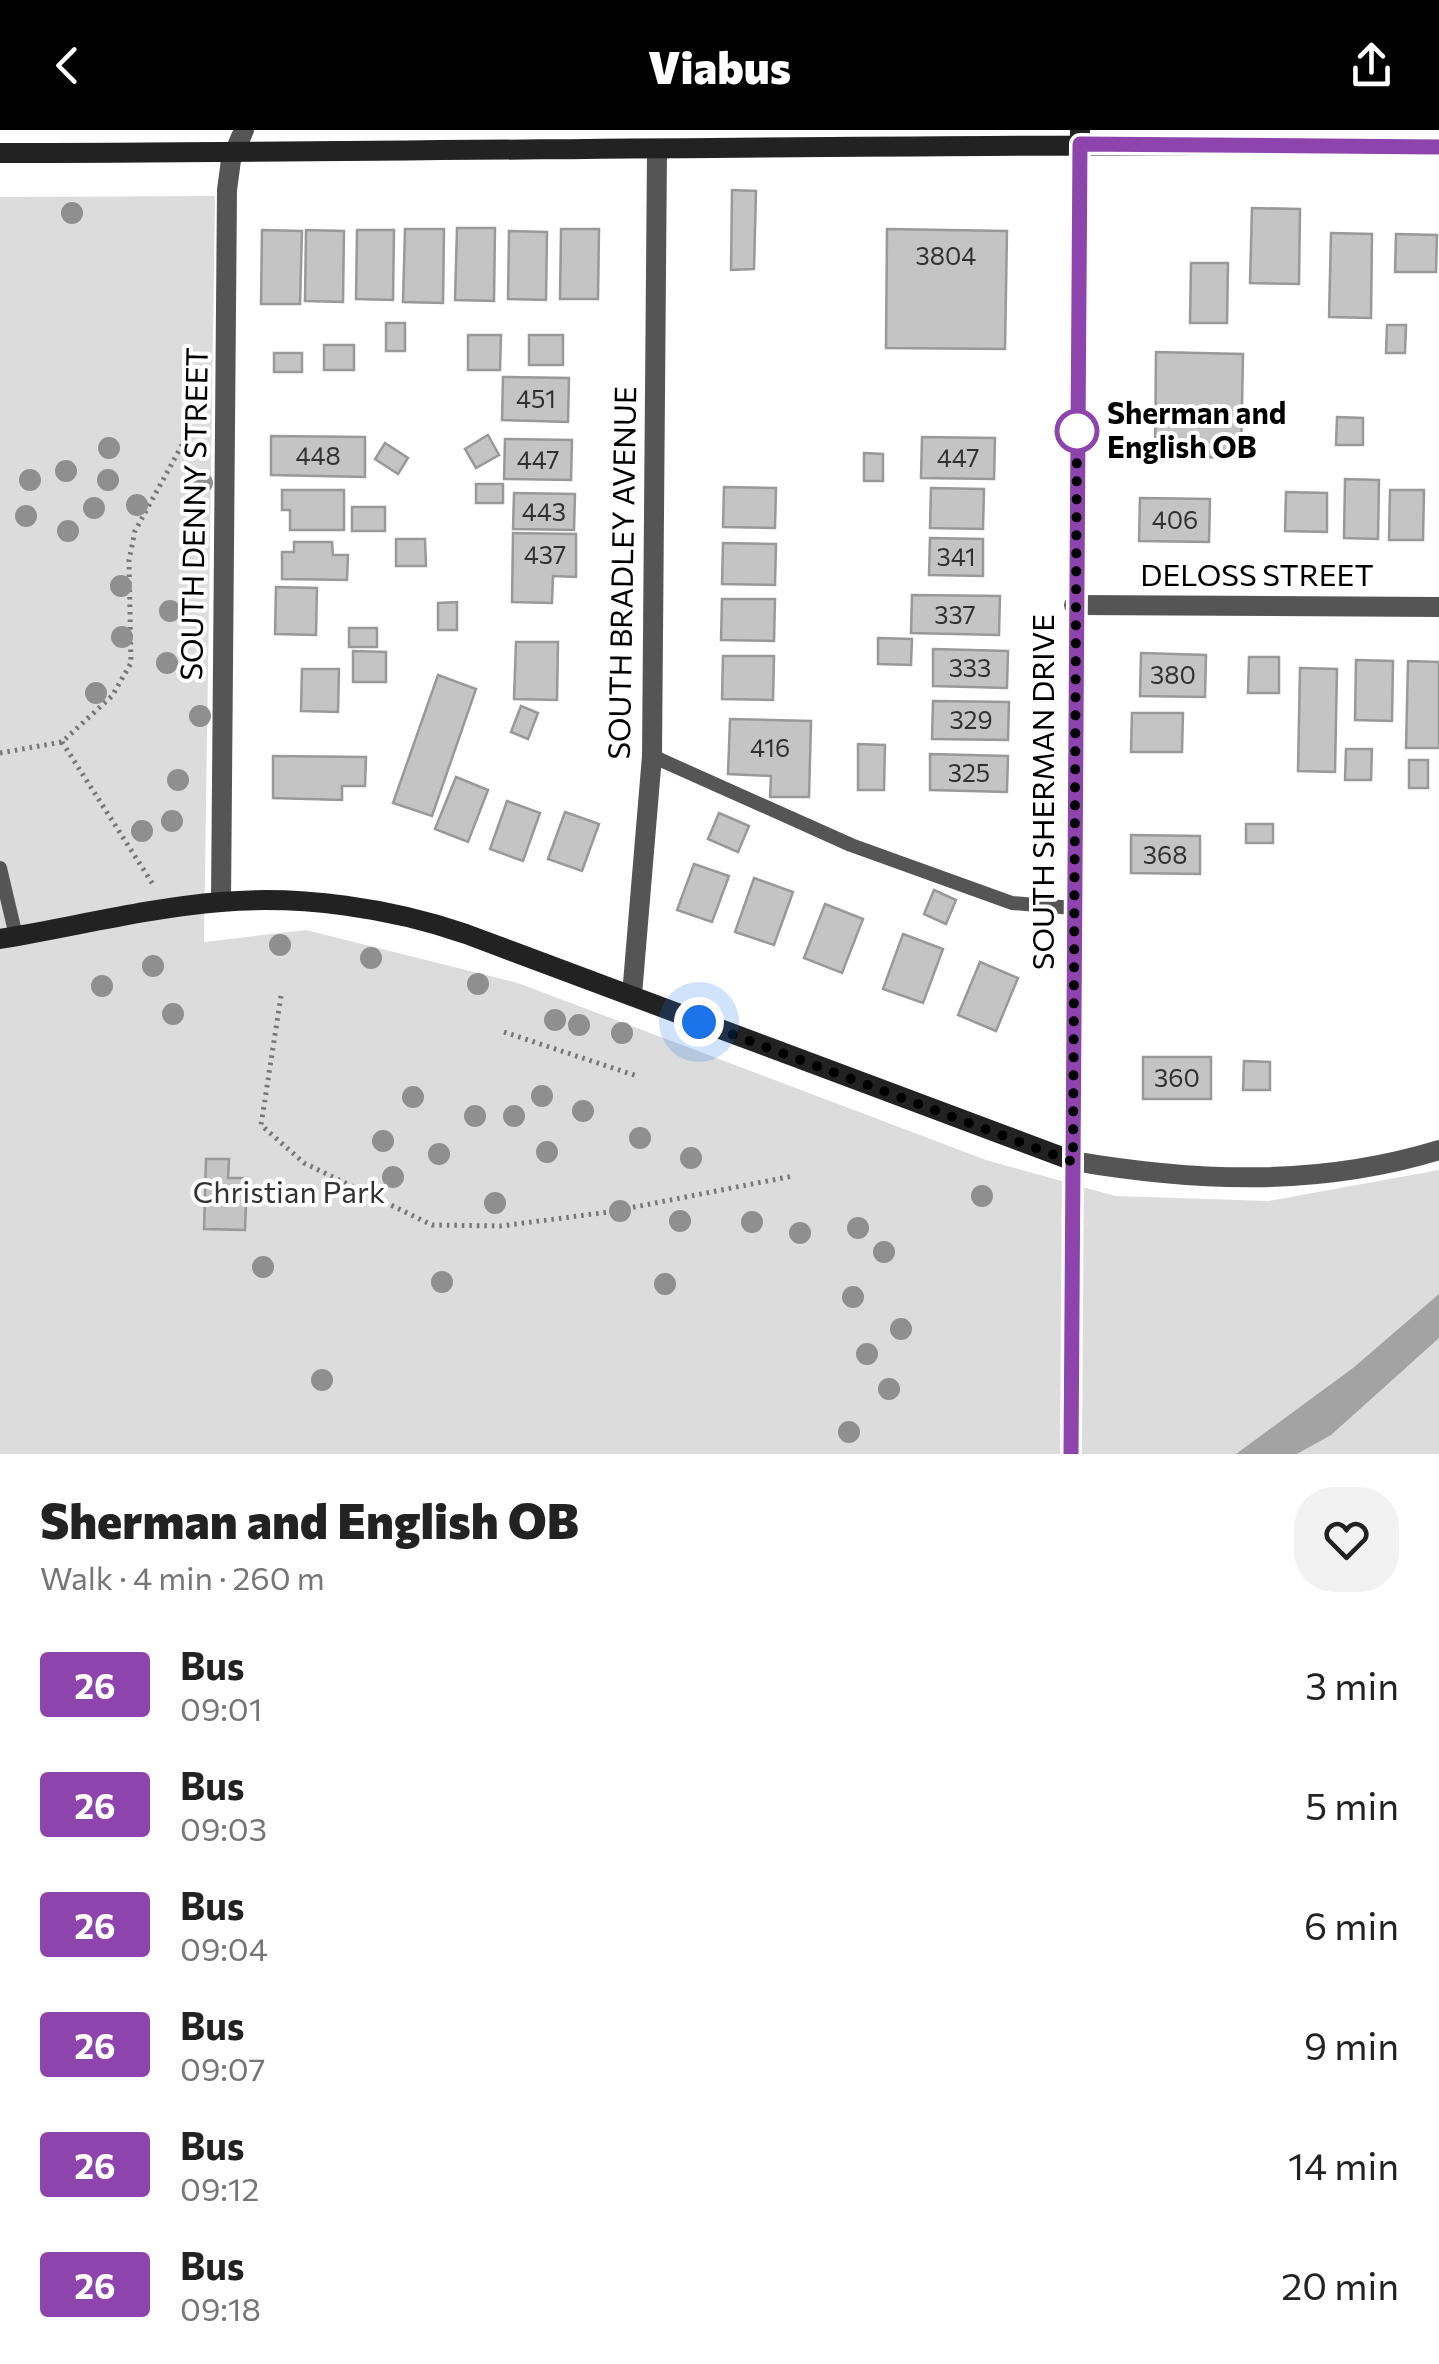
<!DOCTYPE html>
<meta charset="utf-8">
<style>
body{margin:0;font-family:Commissioner,sans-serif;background:#f2f2f2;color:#222;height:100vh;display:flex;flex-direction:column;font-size:38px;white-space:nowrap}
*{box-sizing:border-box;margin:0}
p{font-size:32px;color:#767676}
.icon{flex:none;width:55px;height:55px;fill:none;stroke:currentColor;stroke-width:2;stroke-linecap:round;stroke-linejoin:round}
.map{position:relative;height:1324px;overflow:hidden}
.side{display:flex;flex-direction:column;background:#fff;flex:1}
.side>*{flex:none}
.badge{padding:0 20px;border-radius:8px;font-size:35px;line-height:65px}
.you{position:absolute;width:50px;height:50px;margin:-25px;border:8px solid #fff;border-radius:50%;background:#1a73e8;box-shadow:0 0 0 15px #1a73e833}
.map>.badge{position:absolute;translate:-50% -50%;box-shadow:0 0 0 5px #fff}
.round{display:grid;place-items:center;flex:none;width:105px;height:105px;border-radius:40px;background:#f2f2f2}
.headline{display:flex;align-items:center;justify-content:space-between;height:170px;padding:0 40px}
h1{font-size:48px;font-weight:800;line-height:75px}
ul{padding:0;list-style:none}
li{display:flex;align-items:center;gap:30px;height:120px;padding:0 40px}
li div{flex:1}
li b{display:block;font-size:38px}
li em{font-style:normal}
li .badge{min-width:110px;font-weight:700;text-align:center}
header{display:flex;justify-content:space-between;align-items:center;height:130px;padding:0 40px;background:#000;color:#fff;font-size:45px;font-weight:800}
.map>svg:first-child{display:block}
</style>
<header><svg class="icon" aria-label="back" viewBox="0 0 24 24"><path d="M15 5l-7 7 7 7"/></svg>Viabus<svg class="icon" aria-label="share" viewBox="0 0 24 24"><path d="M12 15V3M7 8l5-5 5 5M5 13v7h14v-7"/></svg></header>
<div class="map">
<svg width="1439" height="1324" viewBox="0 0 1439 1324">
<rect width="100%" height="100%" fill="#fff"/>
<path fill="#dcdcdc" d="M215,66L204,812L306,800L518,853L986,1030L1115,1066L1269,1071L1439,1040V1324H0V67Z"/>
<path fill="#a3a3a3" d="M1439,1164V1208L1331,1305L1297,1324H1236L1353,1238Z"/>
<g fill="#c4c4c4" stroke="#999" stroke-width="2.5">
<path d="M732,60L756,61L754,139L731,140Z"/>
<path d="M1252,78L1300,79L1299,154L1250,153Z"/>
<path d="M457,98H495L494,171L455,170Z"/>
<path d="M405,99H444L443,173L403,172Z"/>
<path d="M561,99H599L598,169H560Z"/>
<path d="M887,99L1007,101L1005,219L886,218Z"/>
<path d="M262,100L302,101L300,174H261Z"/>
<path d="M306,100L344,101L343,172L305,171Z"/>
<path d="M357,100H394L393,170L356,169Z"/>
<path d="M509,101L547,102L546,170L508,169Z"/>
<path d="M1331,103L1372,104L1371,188L1329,187Z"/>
<path d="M1396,104L1437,105L1436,142H1395Z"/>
<path d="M1191,133H1228L1227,193H1190Z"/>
<rect x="386" y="193" width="19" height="28"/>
<path d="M1387,195H1406L1405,223H1386Z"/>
<path d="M468,205H501L500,240H468Z"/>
<rect x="529" y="205" width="34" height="30"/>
<rect x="324" y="215" width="30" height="25"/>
<path d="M1156,222L1243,224L1241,328L1155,326Z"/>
<rect x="274" y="223" width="28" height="19"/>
<path d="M503,247L569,248L568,292L502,290Z"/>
<path d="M1337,287L1363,288V315H1336Z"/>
<path d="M488,305L499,325L476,338L465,319Z"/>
<path d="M271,306L365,307V347L271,345Z"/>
<path d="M922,307L995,308L994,349L921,348Z"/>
<path d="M505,309L572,310L571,350L504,349Z"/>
<path d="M385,313L408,328L398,344L375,329Z"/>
<path d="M864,323L883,324V351H864Z"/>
<path d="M1345,349L1379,350L1378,409L1344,408Z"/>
<rect x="476" y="354" width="27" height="19"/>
<path d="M724,357L776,358L775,398L723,397Z"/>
<path d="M931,358L984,359L983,399L930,398Z"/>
<path d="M282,360H344V400H290V380H282Z"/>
<path d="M1390,360H1424L1423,410H1389Z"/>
<path d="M1286,362L1327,363V402L1285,401Z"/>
<path d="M514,363L575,364L574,400L513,399Z"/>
<path d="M1140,368L1210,369L1209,412L1139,411Z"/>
<rect x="352" y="377" width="33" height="24"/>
<path d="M513,403L576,404V447L553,446L552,473L512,472Z"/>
<path d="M930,408L983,409V446L929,445Z"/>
<path d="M396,409H425L426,436H396Z"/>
<path d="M294,412H332L333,425H348L347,450L282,449V422H294Z"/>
<path d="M723,413L776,414L775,455L722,454Z"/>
<path d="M276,457L317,458L316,505L275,504Z"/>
<path d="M912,465L1000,466L999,505L911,503Z"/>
<path d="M722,469H775L774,511L721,510Z"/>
<path d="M457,472V500H438V473Z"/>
<rect x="349" y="498" width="28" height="19"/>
<path d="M878,508L912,509L911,535L878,534Z"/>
<path d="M516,512H558L557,570L514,569Z"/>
<path d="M933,519L1008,521L1007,558L933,556Z"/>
<path d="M353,521L386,522V552H353Z"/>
<path d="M1141,523L1206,525L1205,567L1140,566Z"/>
<path d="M723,526H774L773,570L722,569Z"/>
<path d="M1249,527H1279V563H1248Z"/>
<path d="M1356,530L1393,531L1392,591L1355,590Z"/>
<path d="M1408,531L1439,532V618H1406Z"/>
<path d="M1300,538L1337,539L1335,642L1298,641Z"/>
<path d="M302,539H339L338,582L301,581Z"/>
<path d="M438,545L476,559L432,686L393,673Z"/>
<path d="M933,571L1009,572L1008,610L932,609Z"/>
<path d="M521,576L538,583L528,609L511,602Z"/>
<path d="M1132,583H1183L1182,622H1131Z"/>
<path d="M730,589L811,591L809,667H770L771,646L728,644Z"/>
<path d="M858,614L885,615L884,660H858Z"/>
<path d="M1346,619H1372L1371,650H1345Z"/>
<path d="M930,624L1008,626L1007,662L930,660Z"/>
<path d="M273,626L366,627L365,656H342V670L273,668Z"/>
<rect x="1409" y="630" width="19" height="28"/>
<path d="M456,647L488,660L468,712L435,699Z"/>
<path d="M507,671L540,683L523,731L490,719Z"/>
<path d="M565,682L599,694L582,741L548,729Z"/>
<path d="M719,683L749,696L738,722L708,709Z"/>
<rect x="1246" y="694" width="27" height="19"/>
<path d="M1131,705L1200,706V744L1131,743Z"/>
<path d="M694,734L729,746L712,792L677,780Z"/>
<path d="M754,748L793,762L774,815L735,802Z"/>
<path d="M934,760L956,770L946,794L924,784Z"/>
<path d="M825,774L863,789L842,843L804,828Z"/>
<path d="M903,804L943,819L923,873L883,859Z"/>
<path d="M980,832L1018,848L996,901L958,885Z"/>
<rect x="1143" y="927" width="68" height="42"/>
<path d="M1244,931L1270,932V960H1243Z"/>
<path d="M206,1029H229L228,1048H247L245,1100L204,1099Z"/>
</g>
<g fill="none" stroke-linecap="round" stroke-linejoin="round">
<g stroke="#777" stroke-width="5" stroke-dasharray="2.5 5" stroke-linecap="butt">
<path d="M62,612L154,756"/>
<path d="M0,623L62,612L112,566L131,533L129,430L135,401L188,304"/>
<path d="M281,866L261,995L304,1033L432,1095L501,1096L609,1082L793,1046"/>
<path d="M504,902L637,946"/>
</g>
<g stroke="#555" stroke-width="14">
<path d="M652,626L851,715L1012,773L1073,778"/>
<path d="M0,738L16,806"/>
</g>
<g stroke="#555" stroke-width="20">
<path d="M1074,475L1439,477"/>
<path d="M221,772L227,60L231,30L244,0"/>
<path d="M632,865L652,626L657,21"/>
<path d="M1073,1031C1196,1052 1318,1057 1439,1020"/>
</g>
<g stroke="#222" stroke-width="20">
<path d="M0,23C480,22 959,12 1439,17"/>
<path d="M0,809C73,797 147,778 221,772C301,765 391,778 466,804L1073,1031"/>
<path d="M1071,1324L1080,0"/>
</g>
</g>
<g fill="#8f8f8f">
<circle cx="72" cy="83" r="11"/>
<circle cx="109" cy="318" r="11"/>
<circle cx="66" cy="341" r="11"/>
<circle cx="30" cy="350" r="11"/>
<circle cx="108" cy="350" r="11"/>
<circle cx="202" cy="353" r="11"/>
<circle cx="137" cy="375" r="11"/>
<circle cx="94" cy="378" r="11"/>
<circle cx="26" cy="386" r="11"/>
<circle cx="68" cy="401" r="11"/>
<circle cx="121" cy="456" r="11"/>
<circle cx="170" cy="481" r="11"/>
<circle cx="122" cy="507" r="11"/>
<circle cx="167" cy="533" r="11"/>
<circle cx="96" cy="563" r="11"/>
<circle cx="200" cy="586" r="11"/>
<circle cx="178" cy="650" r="11"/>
<circle cx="172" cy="691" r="11"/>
<circle cx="142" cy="701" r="11"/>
<circle cx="280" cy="815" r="11"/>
<circle cx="371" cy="828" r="11"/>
<circle cx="153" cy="836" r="11"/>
<circle cx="478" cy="854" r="11"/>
<circle cx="102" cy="856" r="11"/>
<circle cx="173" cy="884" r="11"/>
<circle cx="555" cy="890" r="11"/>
<circle cx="579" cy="895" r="11"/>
<circle cx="622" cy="903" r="11"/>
<circle cx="542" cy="966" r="11"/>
<circle cx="413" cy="967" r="11"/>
<circle cx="583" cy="981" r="11"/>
<circle cx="475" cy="986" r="11"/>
<circle cx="514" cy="986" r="11"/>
<circle cx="640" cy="1008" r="11"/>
<circle cx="383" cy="1011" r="11"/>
<circle cx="547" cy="1022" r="11"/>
<circle cx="439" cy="1024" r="11"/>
<circle cx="691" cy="1028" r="11"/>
<circle cx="393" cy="1047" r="11"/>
<circle cx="982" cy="1066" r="11"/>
<circle cx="495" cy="1073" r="11"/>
<circle cx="620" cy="1081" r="11"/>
<circle cx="680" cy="1091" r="11"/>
<circle cx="752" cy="1092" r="11"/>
<circle cx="858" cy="1098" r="11"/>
<circle cx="800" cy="1103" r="11"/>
<circle cx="884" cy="1122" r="11"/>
<circle cx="263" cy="1137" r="11"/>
<circle cx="442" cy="1152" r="11"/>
<circle cx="665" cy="1154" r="11"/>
<circle cx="853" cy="1167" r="11"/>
<circle cx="901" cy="1199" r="11"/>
<circle cx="867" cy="1224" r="11"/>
<circle cx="322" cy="1250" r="11"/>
<circle cx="889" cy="1259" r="11"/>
<circle cx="849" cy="1302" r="11"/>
</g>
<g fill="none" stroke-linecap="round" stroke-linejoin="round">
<defs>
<path id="line" d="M1071,1324L1080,14L1439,17"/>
</defs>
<use href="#line" stroke="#fff" stroke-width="22"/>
<use href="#line" stroke="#8e44ad" stroke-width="15"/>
<path stroke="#000" stroke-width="10" stroke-dasharray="0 18" d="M699,892L1073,1032L1077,301"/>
</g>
<circle fill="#fff" stroke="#8e44ad" stroke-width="5" cx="1077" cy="301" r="20"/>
<g text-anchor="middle" stroke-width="8" stroke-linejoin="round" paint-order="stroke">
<g font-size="25" fill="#313131">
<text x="946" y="135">3804</text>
<text x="536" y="278">451</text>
<text x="318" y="335">448</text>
<text x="958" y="337">447</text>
<text x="538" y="339">447</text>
<text x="544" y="391">443</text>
<text x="1175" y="399">406</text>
<text x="545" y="434">437</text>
<text x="956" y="436">341</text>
<text x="955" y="494">337</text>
<text x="970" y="547">333</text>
<text x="1173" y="554">380</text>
<text x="971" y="599">329</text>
<text x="770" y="627">416</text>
<text x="969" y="652">325</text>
<text x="1165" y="734">368</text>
<text x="1177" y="957">360</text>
</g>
<g font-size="30" font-weight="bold" fill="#000" stroke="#fff" text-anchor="start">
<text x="1107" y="294">Sherman and<tspan x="1107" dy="34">English OB</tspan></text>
</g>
<g font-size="30" fill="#000" stroke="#fff">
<text transform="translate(195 384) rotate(-89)" y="10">SOUTH DENNY STREET</text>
<text transform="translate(623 443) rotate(-89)" y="10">SOUTH BRADLEY AVENUE</text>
<text x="1257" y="456">DELOSS STREET</text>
<text transform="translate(1044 662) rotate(-90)" y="10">SOUTH SHERMAN DRIVE</text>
</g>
<g font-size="30" fill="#333" stroke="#fff">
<text x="289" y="1073">Christian Park</text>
</g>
</g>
</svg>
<div class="you" style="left:699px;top:892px"></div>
</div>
<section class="side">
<div class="headline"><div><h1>Sherman and English OB</h1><p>Walk · 4 min · 260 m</p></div><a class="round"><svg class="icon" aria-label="heart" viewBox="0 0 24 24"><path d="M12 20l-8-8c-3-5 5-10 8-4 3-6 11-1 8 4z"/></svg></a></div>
<ul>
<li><span class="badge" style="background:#8e44ad;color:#fff">26</span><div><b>Bus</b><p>09:01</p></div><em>3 min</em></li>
<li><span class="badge" style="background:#8e44ad;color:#fff">26</span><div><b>Bus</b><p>09:03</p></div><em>5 min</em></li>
<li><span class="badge" style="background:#8e44ad;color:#fff">26</span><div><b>Bus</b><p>09:04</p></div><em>6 min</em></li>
<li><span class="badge" style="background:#8e44ad;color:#fff">26</span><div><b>Bus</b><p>09:07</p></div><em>9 min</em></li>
<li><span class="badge" style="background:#8e44ad;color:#fff">26</span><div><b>Bus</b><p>09:12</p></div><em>14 min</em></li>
<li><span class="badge" style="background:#8e44ad;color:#fff">26</span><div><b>Bus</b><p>09:18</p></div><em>20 min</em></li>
</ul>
</section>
